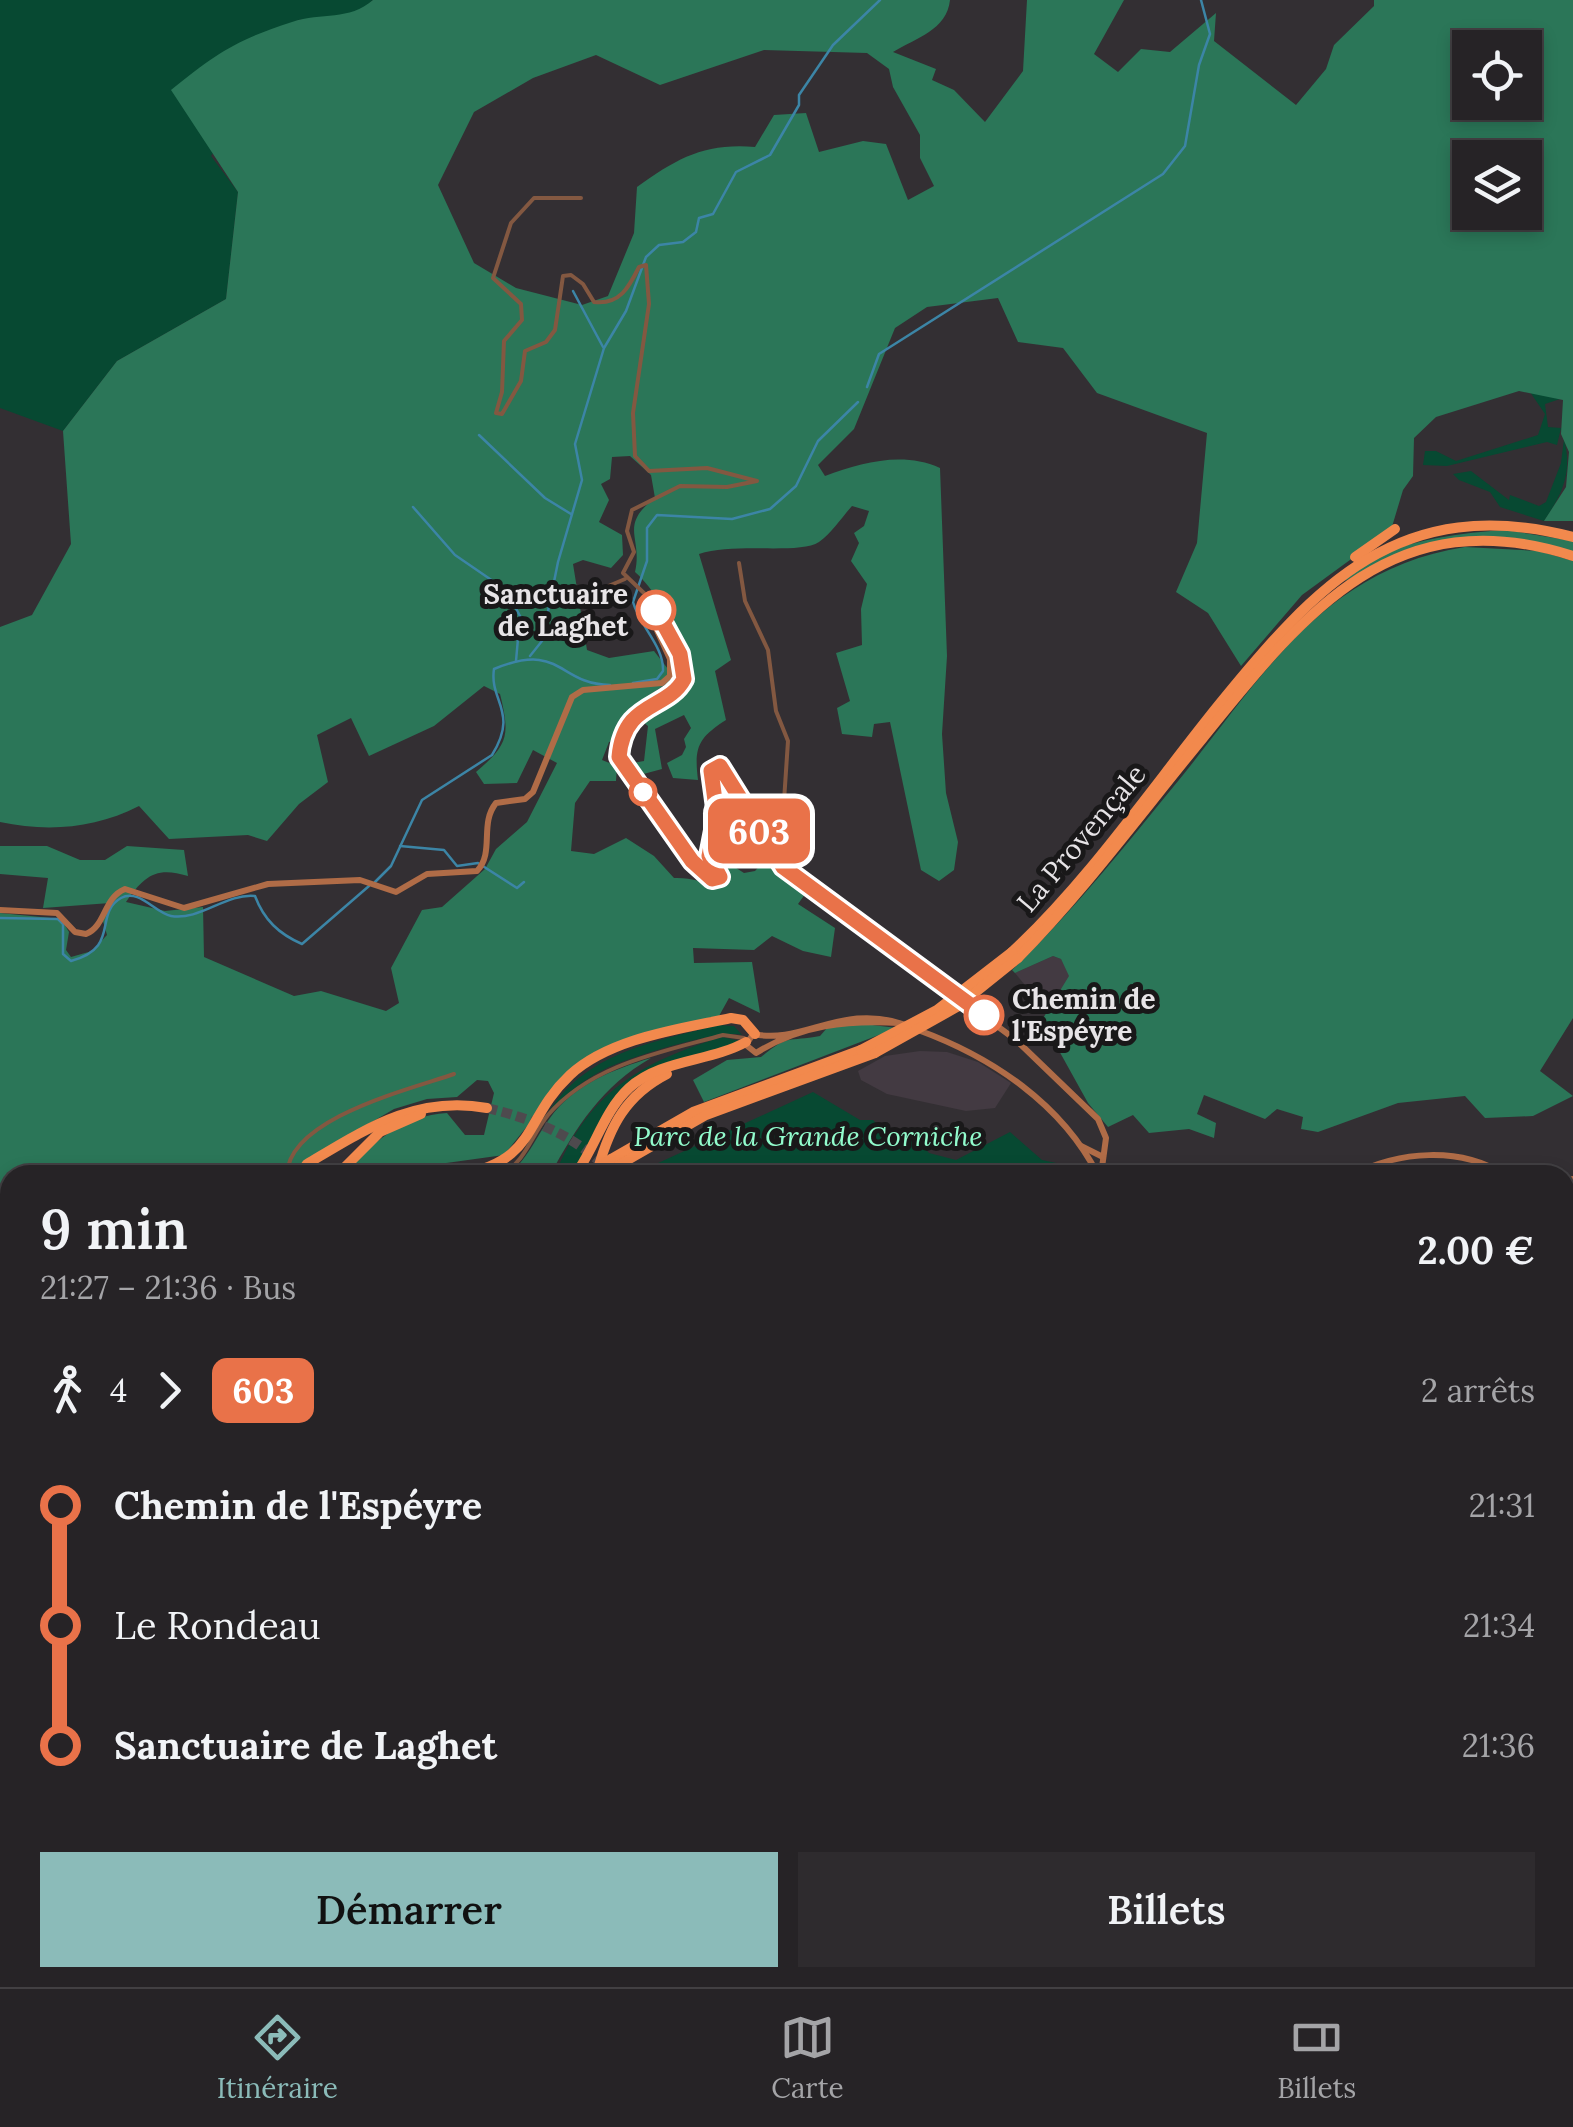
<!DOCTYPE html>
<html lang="fr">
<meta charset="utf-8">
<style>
body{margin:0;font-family:Lora,serif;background:#2e2b2e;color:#f1f3f6;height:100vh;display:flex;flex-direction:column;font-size:38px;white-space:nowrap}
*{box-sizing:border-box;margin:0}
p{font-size:32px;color:#a4a4a7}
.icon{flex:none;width:55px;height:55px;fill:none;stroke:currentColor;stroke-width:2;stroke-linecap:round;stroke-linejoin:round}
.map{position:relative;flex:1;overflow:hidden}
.sheet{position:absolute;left:0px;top:1165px;width:1575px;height:822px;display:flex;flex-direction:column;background:#262326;border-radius:30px 30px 0 0;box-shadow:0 5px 15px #0003,0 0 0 2px #424043}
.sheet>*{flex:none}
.badge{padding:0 20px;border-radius:15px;font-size:35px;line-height:65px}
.controls{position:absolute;left:1452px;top:30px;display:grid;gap:20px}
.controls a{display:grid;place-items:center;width:90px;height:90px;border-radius:0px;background:#262326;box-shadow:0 5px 15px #0003,0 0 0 2px #424043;font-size:50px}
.map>.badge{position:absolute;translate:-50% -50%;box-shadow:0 0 0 5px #fff}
.legs{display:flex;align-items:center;gap:15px;height:110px;padding:0 40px;font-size:32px}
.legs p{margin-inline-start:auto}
.overview{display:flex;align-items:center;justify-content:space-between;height:170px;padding:0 40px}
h1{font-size:55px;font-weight:600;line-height:75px}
.cta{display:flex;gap:20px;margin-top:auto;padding:20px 40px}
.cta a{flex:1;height:115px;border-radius:0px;background:#8bbbb9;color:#111;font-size:40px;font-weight:600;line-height:115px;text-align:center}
.cta a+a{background:#2e2b2e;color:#f1f3f6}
ul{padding:0 40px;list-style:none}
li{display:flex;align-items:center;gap:35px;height:120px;font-size:38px}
li i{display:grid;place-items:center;width:15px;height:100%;margin:0 12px;background:currentColor}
li i::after{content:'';width:25px;height:25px;margin:-12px;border:8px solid;border-radius:50%;background:#262326}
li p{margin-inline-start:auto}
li:first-child i{background:linear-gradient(#0000 50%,currentColor 0)}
li:last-child i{background:linear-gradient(currentColor 50%,#0000 0)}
.tab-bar{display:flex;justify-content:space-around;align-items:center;height:140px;border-top:2px solid #424043;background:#262326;font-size:28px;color:#a4a4a7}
.tab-bar a{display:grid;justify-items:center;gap:5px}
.tab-bar .current{color:#8bbbb9}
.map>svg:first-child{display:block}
</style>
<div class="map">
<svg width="1573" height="1987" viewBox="0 0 1573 1987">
<rect width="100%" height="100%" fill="#332f33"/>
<g fill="#433a42">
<path d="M1053,956L1061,959L1070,976L1048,1013L1015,973Z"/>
<path d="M920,1051L947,1052L978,1062L1011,1083L995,1108L966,1111L887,1094L861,1080L858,1071L885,1056Z"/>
</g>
<g fill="#074932">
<path d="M0,0H373L357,14L298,20L211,156L238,192L226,299L117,361L63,431L0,408Z"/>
<path d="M1530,392L1560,399L1545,404L1548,427L1561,428L1557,445L1547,442L1447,466L1423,465L1425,451H1436L1456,461L1538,435L1545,414Z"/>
<path d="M1564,439C1573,472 1562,495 1544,521L1500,507L1490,492L1459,480L1453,474L1471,471L1509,500L1510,495L1539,506L1546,502L1561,463Z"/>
<path d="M718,1025L734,1026L742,1035C721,1028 630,1057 607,1068C584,1079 562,1097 546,1116C585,1052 651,1043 718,1025Z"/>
<path d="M722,1037L740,1041L637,1078L574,1168L566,1175H555C588,1092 641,1062 722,1037Z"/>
<path d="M813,1092L860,1120H873L882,1129L914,1135L929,1153L956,1160L1010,1132L1042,1160L1061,1164L1075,1175H632Z"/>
<path d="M0,1306L10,1307V1978H505L482,1987H0Z"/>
<path d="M1565,1769L1573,1772V1987H1244L1247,1978H1565Z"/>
<path d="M680,1978H851L855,1987H678Z"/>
</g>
<g fill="#2b7658" fill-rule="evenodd">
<path d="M373,0H950C947,30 916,38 893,52L936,69L932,80L954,90L985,122L1023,71L1027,0H1124L1094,54L1118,72L1141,49L1170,52L1216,13L1214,41L1296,105L1326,69L1334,45L1374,6V0H1573V521H1544L1566,487L1569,452L1561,434L1563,400L1519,391L1436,417L1414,438L1413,476L1403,490L1391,530L1302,595L1241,666L1208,613L1176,592L1197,543L1207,433L1097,393L1063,348L1018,342L998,298L927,307L895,328L854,429L818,465L825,476C861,463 902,451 940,468L947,656L942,734L946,793L958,842L954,870L939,881L921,870L890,722L874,724L872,737L842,734L837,708L850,701L836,653L862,645L861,609L867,584L851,561L859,543L854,533L864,526L869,511L852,506C842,517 831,534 819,542C799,555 735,542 699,554L731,660L715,671L726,720C698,738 694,747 698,780L673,778L667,763L682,755L686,747L684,739L691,728L684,715L655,729L662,769L636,776L627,764L644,761L648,726L639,719C653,700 676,697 690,677C687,645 658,592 635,572C643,537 618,526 655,498L651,475L630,456L612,457L610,479L601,484L609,500L599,522L622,535L623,555L611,568L583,560L573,564L587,650L609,658L654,651L675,678L633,706L617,740L609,742L602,760L617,766L616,781H590L575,803L571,851L594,854L626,838L654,856L674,878C692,877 708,885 723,883V869L730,864L744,873L755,871L767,858L808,890L798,904L835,928L831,957L803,951L772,936L754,950L693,948L694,963L752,962L760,1013L729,998L719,1016L577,1064L504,1155L403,1169L393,1175H345C370,1143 404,1115 447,1113L465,1135H484L494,1093L488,1081L477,1080L457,1097L427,1099L394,1109L314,1156L296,1175H10V1234L0,1237V913L61,919L69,932L66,950L71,957L92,951L107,935L103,921L110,903L43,908L48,878L0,874V846H47L80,860H105L127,846L184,850L188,876C156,866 144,876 126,902L165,911L203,907L204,957L294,996L321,991L386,1011L399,1003L391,968L422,910L442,907L485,869L496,849L527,822L557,763L533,750L517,783L484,784L476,772C509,744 510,735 500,694L484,686L434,726L369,756L351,718L317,735L328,782L299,804L267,841L248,835L169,839L139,806C94,829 47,832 0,822V627L32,615L71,544L63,431L117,361L226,299L238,192L171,90C217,53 236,40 292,22C322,12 349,21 373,0ZM1470,48H1525V102H1470ZM764,50L867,53L889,69L893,87L920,135V158L934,186L908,200L886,144L863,141L819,152L806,113L774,115L755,147C704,143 678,158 637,187L634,233L608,296L582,305L516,288L474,263L438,185L474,112L533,78L596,55L660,85ZM1470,158H1525V212H1470Z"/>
<path d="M1506,530L1573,541V552L1479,539L1382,561L1345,581C1369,543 1465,532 1506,530Z"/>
<path d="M1465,547L1539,551L1573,561V1018L1540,1071L1573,1096L1533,1116L1485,1118L1465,1096L1398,1103L1318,1132L1301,1129L1303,1117L1277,1109L1265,1119L1204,1095L1197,1114L1216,1123L1214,1138L1189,1129L1149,1133L1133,1115L1108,1127L1088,1103L1042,1020L1069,976L1061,959L1053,956L1015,973L1012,970C1075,910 1128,842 1183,775C1265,673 1325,569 1465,547Z"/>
<path d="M856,1023L897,1028L704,1102L693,1080L727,1060L761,1057C789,1034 787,1042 820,1036L827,1028Z"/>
<path d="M651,1058C602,1086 577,1126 550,1175H507C528,1160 535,1138 550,1118C573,1085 614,1069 651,1058Z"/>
<path d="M0,1295L10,1296V1896L0,1899Z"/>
</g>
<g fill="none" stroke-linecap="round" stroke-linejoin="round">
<g stroke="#3c85a6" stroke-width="2.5">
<path d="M573,291L603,347"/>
<path d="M867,387L879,354L1163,174L1185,146L1199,65L1210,34L1201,0"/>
<path d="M479,435L545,498L571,514"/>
<path d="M413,507L455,555L506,590L520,616L516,661"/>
<path d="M530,656L542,641L558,562L582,480L575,444L604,348L626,311L646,257L659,245L683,242L696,232L699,218L713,214L736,172L770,155L799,105V95L833,45L880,0"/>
<path d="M633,683L657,679L663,671C664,646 640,627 633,602L647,561V528L657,515L732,519L770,509L796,486L818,441L858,402"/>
<path d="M400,846L444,850L457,866L478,863L517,888L524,882"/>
<path d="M375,882L391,866L422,800L492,755C519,712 489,701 494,669C562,641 557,684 610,685"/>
<path d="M0,918L58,919L63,924V954L71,961C121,948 93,914 121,898C139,888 155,913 171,916C200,921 226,893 255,896C264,920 279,934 302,944L369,886"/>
</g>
<g stroke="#4e4a4e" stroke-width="10" stroke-dasharray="10 5" stroke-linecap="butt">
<path d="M487,1108C537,1120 579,1137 613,1175"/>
<path d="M846,1978L852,1987"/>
</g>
<g stroke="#835841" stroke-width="4">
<path d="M581,198H534L511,223L493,278L521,304L522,320L504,341L502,392L496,413L502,414L521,381L525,351L546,342L555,330L563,276L571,275L583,284L594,302C620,305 629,287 639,267L646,265L649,304L633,413L635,456L649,471L707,468L757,481L727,487L680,486L632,510L627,531L634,552L623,573L646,595"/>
<path d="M739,563L745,601L768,650L776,711L788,741L784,801L762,832"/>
<path d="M599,590L625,579"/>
<path d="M287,1175C288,1118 411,1089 454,1074"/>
<path d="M501,1175C526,1161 531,1136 548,1115C592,1064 662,1052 723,1035L744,1038"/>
<path d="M1565,1437L1573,1392"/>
<path d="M1565,1453L1573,1448"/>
<path d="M1565,1563L1573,1573"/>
<path d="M1102,1978L1105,1987"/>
<path d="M537,1987L547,1978"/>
<path d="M1232,1987L1238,1978"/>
</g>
<g stroke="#835841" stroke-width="6">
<path d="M1565,1194L1573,1197"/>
<path d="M1565,1379L1573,1358"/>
<path d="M1397,1987L1398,1978"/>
</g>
<g stroke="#b06c47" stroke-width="6">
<path d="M0,910L57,913L75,932L86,934C106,926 103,898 125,889L184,908L268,884L360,880L396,892L427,874L477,871C495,852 479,824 496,803L525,799L533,792L572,697L583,690L662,683L670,676V659L644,602L648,595L680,654L684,679C667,711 624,700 619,757L693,861L718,879L709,856L717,815L711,771L720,767L783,867L1016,1040L1098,1119L1106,1138L1101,1175"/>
<path d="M899,1023C848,1020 800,1025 756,1053L746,1045L753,1034C804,1045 841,1002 906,1025"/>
<path d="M918,1030C992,1057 1062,1104 1098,1175"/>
<path d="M1081,1146L1103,1157"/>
<path d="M1352,1175C1399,1151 1460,1146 1505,1175"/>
<path d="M1565,1180L1573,1179"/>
<path d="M395,1987L422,1978"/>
<path d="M511,1987L518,1978"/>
</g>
<g stroke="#f2894d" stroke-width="10">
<path d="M1355,557L1395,529"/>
<path d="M1012,952C1089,880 1151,789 1217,707C1316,585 1400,492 1573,537"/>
<path d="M1018,958C1085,890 1142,812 1203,738C1303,614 1394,498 1573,556"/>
<path d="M611,1159L693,1112L861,1050"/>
<path d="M598,1169C610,1126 626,1095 667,1074"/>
<path d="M612,1169L706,1115L875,1053"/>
<path d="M299,1175L307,1164C366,1129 416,1095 487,1108"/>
<path d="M337,1175L380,1132L421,1114"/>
<path d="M422,1175L467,1168"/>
<path d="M459,1175C539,1160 522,1120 570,1075C610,1038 680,1029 731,1018L743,1020L755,1034"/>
<path d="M575,1175C595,1148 604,1111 629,1088C661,1059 710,1062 746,1042"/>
<path d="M0,1248L10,1243"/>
<path d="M0,1264L10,1266"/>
<path d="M0,1273L10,1274"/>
</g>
<g stroke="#f2894d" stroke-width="10">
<path d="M861,1050L937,1010L1012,952"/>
<path d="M875,1053L957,1007L1018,958"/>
<path d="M593,1172L611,1159"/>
<path d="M603,1175L612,1169"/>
</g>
</g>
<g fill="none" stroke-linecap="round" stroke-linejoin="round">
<defs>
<path id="line-1" d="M656,610L680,654L684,679C667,711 624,700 619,757L692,861L712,879L720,877L709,856L717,815L711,771L720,766L783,867L984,1015"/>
</defs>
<use href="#line-1" stroke="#fff" stroke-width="22"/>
<use href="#line-1" stroke="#e97249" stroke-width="15"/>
</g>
<g fill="#fff" stroke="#e97249" stroke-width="5">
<circle cx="656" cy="610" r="18"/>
<circle cx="643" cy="792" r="12"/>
<circle cx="984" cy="1015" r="18"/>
</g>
<g text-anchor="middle" stroke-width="10" stroke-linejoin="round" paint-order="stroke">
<g font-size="28" font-weight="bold" fill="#e7e4e7" stroke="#191819" text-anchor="end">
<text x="628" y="604">Sanctuaire<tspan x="628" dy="32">de Laghet</tspan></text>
<text x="1012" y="1009" text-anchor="start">Chemin de<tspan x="1012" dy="32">l'Espéyre</tspan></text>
</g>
<g font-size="28" fill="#e7e4e7" stroke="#191819">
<text transform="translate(1081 838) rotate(-50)" y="10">La Provençale</text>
</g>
<g font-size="28" font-style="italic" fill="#92fccd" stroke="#191819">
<text x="808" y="1146">Parc de la Grande Corniche</text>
</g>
</g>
</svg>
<div class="controls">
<a><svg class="icon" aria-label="locate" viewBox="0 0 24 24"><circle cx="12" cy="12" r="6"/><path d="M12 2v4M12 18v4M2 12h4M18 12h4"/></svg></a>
<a><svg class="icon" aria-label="layers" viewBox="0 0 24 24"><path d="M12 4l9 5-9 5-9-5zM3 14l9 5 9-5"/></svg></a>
</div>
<b class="badge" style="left:759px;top:831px;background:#e97249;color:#fff">603</b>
<section class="sheet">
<div class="overview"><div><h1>9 min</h1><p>21:27 – 21:36 · Bus</p></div><b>2.00 €</b></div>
<div class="legs"><svg class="icon" aria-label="walk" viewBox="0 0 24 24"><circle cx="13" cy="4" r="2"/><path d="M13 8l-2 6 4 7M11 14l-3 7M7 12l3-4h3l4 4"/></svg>4<svg class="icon" aria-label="forward" viewBox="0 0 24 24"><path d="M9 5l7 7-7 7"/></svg><b class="badge" style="background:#e97249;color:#fff">603</b><p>2 arrêts</p></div>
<ul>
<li><i style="color:#e97249"></i><b>Chemin de l'Espéyre</b><p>21:31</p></li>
<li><i style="color:#e97249"></i><span>Le Rondeau</span><p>21:34</p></li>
<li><i style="color:#e97249"></i><b>Sanctuaire de Laghet</b><p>21:36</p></li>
</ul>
<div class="cta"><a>Démarrer</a><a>Billets</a></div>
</section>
</div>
<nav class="tab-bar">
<a class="current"><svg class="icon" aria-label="directions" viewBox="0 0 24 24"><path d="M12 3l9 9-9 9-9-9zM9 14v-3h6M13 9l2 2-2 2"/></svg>Itinéraire</a>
<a><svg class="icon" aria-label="map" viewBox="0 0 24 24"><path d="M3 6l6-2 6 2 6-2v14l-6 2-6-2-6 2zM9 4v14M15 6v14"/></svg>Carte</a>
<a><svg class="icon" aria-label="tickets" viewBox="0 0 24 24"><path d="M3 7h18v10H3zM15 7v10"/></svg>Billets</a>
</nav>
